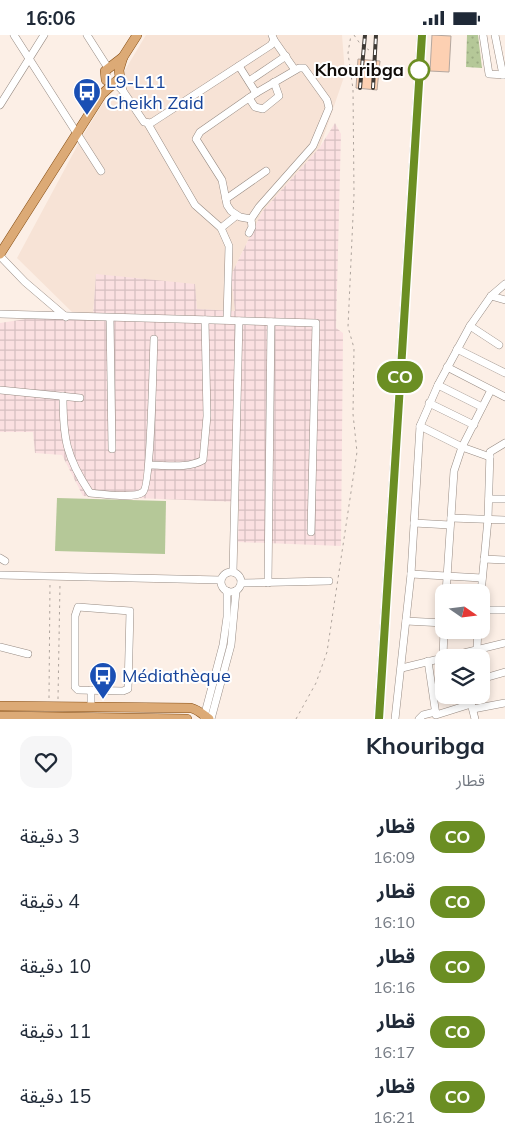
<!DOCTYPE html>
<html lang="ar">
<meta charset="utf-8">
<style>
body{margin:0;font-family:Mulish,"Noto Sans Arabic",sans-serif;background:#f6f6f7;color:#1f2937;direction:rtl;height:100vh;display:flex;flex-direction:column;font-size:19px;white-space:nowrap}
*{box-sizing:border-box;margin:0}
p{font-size:16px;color:#747a83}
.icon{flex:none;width:28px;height:28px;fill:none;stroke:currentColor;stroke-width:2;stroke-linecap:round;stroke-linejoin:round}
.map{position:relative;height:684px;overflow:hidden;direction:ltr}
.drawer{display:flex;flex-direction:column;background:#fff;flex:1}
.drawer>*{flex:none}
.badge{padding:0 10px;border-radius:16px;font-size:18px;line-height:32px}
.needle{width:32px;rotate:104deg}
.tools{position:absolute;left:435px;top:549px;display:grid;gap:10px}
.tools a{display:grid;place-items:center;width:55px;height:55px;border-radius:10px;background:#fff;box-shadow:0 2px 8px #0003;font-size:25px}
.map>.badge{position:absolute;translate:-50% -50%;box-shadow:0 0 0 2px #fff}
.round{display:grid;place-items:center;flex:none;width:52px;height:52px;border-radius:15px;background:#f6f6f7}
.headline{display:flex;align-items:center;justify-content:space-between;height:85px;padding:0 20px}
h1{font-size:24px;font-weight:700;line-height:38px}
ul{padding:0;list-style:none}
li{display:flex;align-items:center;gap:15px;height:65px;padding:0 20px}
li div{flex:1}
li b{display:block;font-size:19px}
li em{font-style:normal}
li .badge{min-width:55px;font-weight:700;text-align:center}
.status{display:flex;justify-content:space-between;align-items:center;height:35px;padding:0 25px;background:#fff;direction:ltr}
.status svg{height:14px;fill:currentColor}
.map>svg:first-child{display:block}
</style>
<div class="status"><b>16:06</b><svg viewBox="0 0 49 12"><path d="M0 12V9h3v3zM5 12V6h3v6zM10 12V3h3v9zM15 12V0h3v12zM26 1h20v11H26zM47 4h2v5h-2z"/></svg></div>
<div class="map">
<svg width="505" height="684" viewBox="0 0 505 684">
<defs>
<pattern id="industrial-grid" width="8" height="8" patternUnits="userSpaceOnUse" patternTransform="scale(1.25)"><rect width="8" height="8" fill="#fbe0e1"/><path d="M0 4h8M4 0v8" fill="none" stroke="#d6bfc0"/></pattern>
<pattern id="grass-dots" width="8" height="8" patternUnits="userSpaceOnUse" patternTransform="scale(1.25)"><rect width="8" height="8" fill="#b5c898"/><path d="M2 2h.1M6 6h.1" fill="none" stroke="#9bab82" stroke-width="1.8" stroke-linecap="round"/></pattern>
</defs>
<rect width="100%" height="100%" fill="#fcefe6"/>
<path fill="#f7e3d6" d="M146,0H342L345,39L320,112L262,177L231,240L236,276L197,274L96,239L93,281L72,277L17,223L82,102L103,68L109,67L125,51V35Z"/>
<path fill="url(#industrial-grid)" d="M335,88L341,99L336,293L343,298L341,511L238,507L239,467L83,461L62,420L35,418L33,397H0V288L72,277L93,281L96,239L195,249L197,274L235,276L231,240L262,177L320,112Z"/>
<path fill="url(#grass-dots)" d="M467,0H478L482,33L466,32Z"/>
<path fill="#b5c898" d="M57,463L166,466L165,519L55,516Z"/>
<g fill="#fdd0b2" stroke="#b4a79f">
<path d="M432,0L451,1L449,37L430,36Z"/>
<path d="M358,24L380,26L377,55L356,53Z"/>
</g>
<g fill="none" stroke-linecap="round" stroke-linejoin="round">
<defs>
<g id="minor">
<path d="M14,0L101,136"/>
<path d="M87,0L108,33"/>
<path d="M483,0L489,39L505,40"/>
<path d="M495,0L503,40"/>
<path d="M274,5L295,35"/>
<path d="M239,31L256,58"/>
<path d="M249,46L286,21"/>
<path d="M114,47L123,56L120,43"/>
<path d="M123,56L144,87L151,88L271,10L274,5L272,0"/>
<path d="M249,63L255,72L263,74L279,61L274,47"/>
<path d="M0,70L44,0"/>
<path d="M148,89L195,170L221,193L236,181"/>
<path d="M226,164L266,136"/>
<path d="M221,193L229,211L227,284"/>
<path d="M249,198L252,192L251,184L259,172L313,111L329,73L327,65L304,33H299L256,58L200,97L196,104L222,145L227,170L231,176L240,182L251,184"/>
<path d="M0,221L25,247L66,282"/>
<path d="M491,261L505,265"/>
<path d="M0,279L316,288L311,497"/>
<path d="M110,283L112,414"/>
<path d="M470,291L499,310"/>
<path d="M457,314L505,338"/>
<path d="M447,332L505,362"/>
<path d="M438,350L482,372"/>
<path d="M0,355L80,363"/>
<path d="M63,361C63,403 66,422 90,458C101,459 135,464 143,457C151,451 153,324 154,304"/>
<path d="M429,368L474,390"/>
<path d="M420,391L462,412L490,422"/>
<path d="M149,430C166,430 188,434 203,425L207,381L205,285"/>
<path d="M489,464H505"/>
<path d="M451,483L505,485"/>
<path d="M414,488L450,490"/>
<path d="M0,523L5,526"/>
<path d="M484,524L505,525"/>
<circle cx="231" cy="547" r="10"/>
<path d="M233,537L239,286"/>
<path d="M411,539L482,543"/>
<path d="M0,540L221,545"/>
<path d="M241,548L329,546"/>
<path d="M268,548L271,287"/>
<path d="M446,558L454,436L462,412L491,355"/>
<path d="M481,558L488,484L490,417L505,408"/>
<path d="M78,572L130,576L128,654L123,656L78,655L75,652V581Z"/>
<path d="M481,575H505"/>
<path d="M406,586L444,588"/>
<path d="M0,612L28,619"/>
<path d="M477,613L478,595"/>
<path d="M443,622L444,595"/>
<path d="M428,626L436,680L471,669"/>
<path d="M402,633L505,608"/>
<path d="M481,644L505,637"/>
<path d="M469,660L475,684"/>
<path d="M91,671V655"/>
<path d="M473,674L505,668"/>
<path d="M204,682L223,610L227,582V556"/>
<path d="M211,684L231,610L236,556"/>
<path d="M395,684L411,539L420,391L438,350L470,291L491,261L505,249"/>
<path d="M419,684L423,680L435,677"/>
</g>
<g id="major">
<path d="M106,45L105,36L123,22L137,0"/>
<path d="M0,219L102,59L120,43L119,35L123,22"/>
<path d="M0,671L191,673C199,675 203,680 209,684"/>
<path d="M0,681L187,684"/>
</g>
</defs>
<use href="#minor" stroke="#978b83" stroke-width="8"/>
<use href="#major" stroke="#864e14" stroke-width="10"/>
<g stroke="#aea49d" stroke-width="1" stroke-dasharray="2.5 4" stroke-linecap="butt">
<path d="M354,0L361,10L369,15"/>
<path d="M49,663L50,547"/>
<path d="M58,664L60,548"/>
<path d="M296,684L316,648L327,617L357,417L353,379L354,313L348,292L354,159L353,54L348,18L351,0"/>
</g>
<use href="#minor" stroke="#fff" stroke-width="7"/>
<use href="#major" stroke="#dcaa76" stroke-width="9"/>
<defs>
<g id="rail">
<path d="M360,53L365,0"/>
<path d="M373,53L376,0"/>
<path d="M376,684L419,0"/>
</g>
</defs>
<use href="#rail" stroke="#3f3a35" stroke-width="4"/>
<use href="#rail" stroke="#fff" stroke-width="2" stroke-dasharray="5.5" stroke-linecap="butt"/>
</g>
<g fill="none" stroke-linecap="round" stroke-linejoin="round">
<defs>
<path id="line" d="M379,684L422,0"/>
</defs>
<use href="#line" stroke="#fff" stroke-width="11"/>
<use href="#line" stroke="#6b8e23" stroke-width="8"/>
</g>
<defs>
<symbol id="bus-pin" viewBox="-11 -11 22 30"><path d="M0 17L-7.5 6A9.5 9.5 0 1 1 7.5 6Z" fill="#1a4fb4" stroke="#fff"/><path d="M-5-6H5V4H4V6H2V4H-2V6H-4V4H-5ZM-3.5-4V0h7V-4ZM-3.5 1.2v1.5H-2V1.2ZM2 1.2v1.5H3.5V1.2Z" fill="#fff"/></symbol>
</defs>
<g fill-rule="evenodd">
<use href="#bus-pin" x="71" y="41" width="32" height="43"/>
<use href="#bus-pin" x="87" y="625" width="32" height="43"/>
</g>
<circle fill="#fff" stroke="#6b8e23" stroke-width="2.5" cx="419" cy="35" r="10"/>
<g text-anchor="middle" stroke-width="4" stroke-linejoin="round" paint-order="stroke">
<g font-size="18" font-weight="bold" fill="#100c09" stroke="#fff" text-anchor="end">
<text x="404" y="41">Khouribga</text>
</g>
<g font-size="18" fill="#164399" stroke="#fff" text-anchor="start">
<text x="106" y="53">L9-L11<tspan x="106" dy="21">Cheikh Zaid</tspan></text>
<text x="122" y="647">Médiathèque</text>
</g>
</g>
</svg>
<div class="tools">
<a><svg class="needle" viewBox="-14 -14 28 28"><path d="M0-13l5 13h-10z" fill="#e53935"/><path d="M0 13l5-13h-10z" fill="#747a83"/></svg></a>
<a><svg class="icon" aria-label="layers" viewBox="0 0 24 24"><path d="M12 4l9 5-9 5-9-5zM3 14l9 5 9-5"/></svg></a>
</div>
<b class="badge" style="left:400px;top:342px;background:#6b8e23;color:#fff">CO</b>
</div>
<section class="drawer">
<div class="headline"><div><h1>Khouribga</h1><p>قطار</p></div><a class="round"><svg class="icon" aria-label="heart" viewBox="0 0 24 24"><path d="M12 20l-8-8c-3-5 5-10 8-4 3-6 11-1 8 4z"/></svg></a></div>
<ul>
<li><span class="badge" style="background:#6b8e23;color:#fff">CO</span><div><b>قطار</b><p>16:09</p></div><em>3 دقيقة</em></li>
<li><span class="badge" style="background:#6b8e23;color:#fff">CO</span><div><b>قطار</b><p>16:10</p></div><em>4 دقيقة</em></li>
<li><span class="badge" style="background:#6b8e23;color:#fff">CO</span><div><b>قطار</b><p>16:16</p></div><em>10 دقيقة</em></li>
<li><span class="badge" style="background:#6b8e23;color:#fff">CO</span><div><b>قطار</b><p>16:17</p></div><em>11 دقيقة</em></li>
<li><span class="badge" style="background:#6b8e23;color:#fff">CO</span><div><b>قطار</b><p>16:21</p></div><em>15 دقيقة</em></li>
</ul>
</section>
